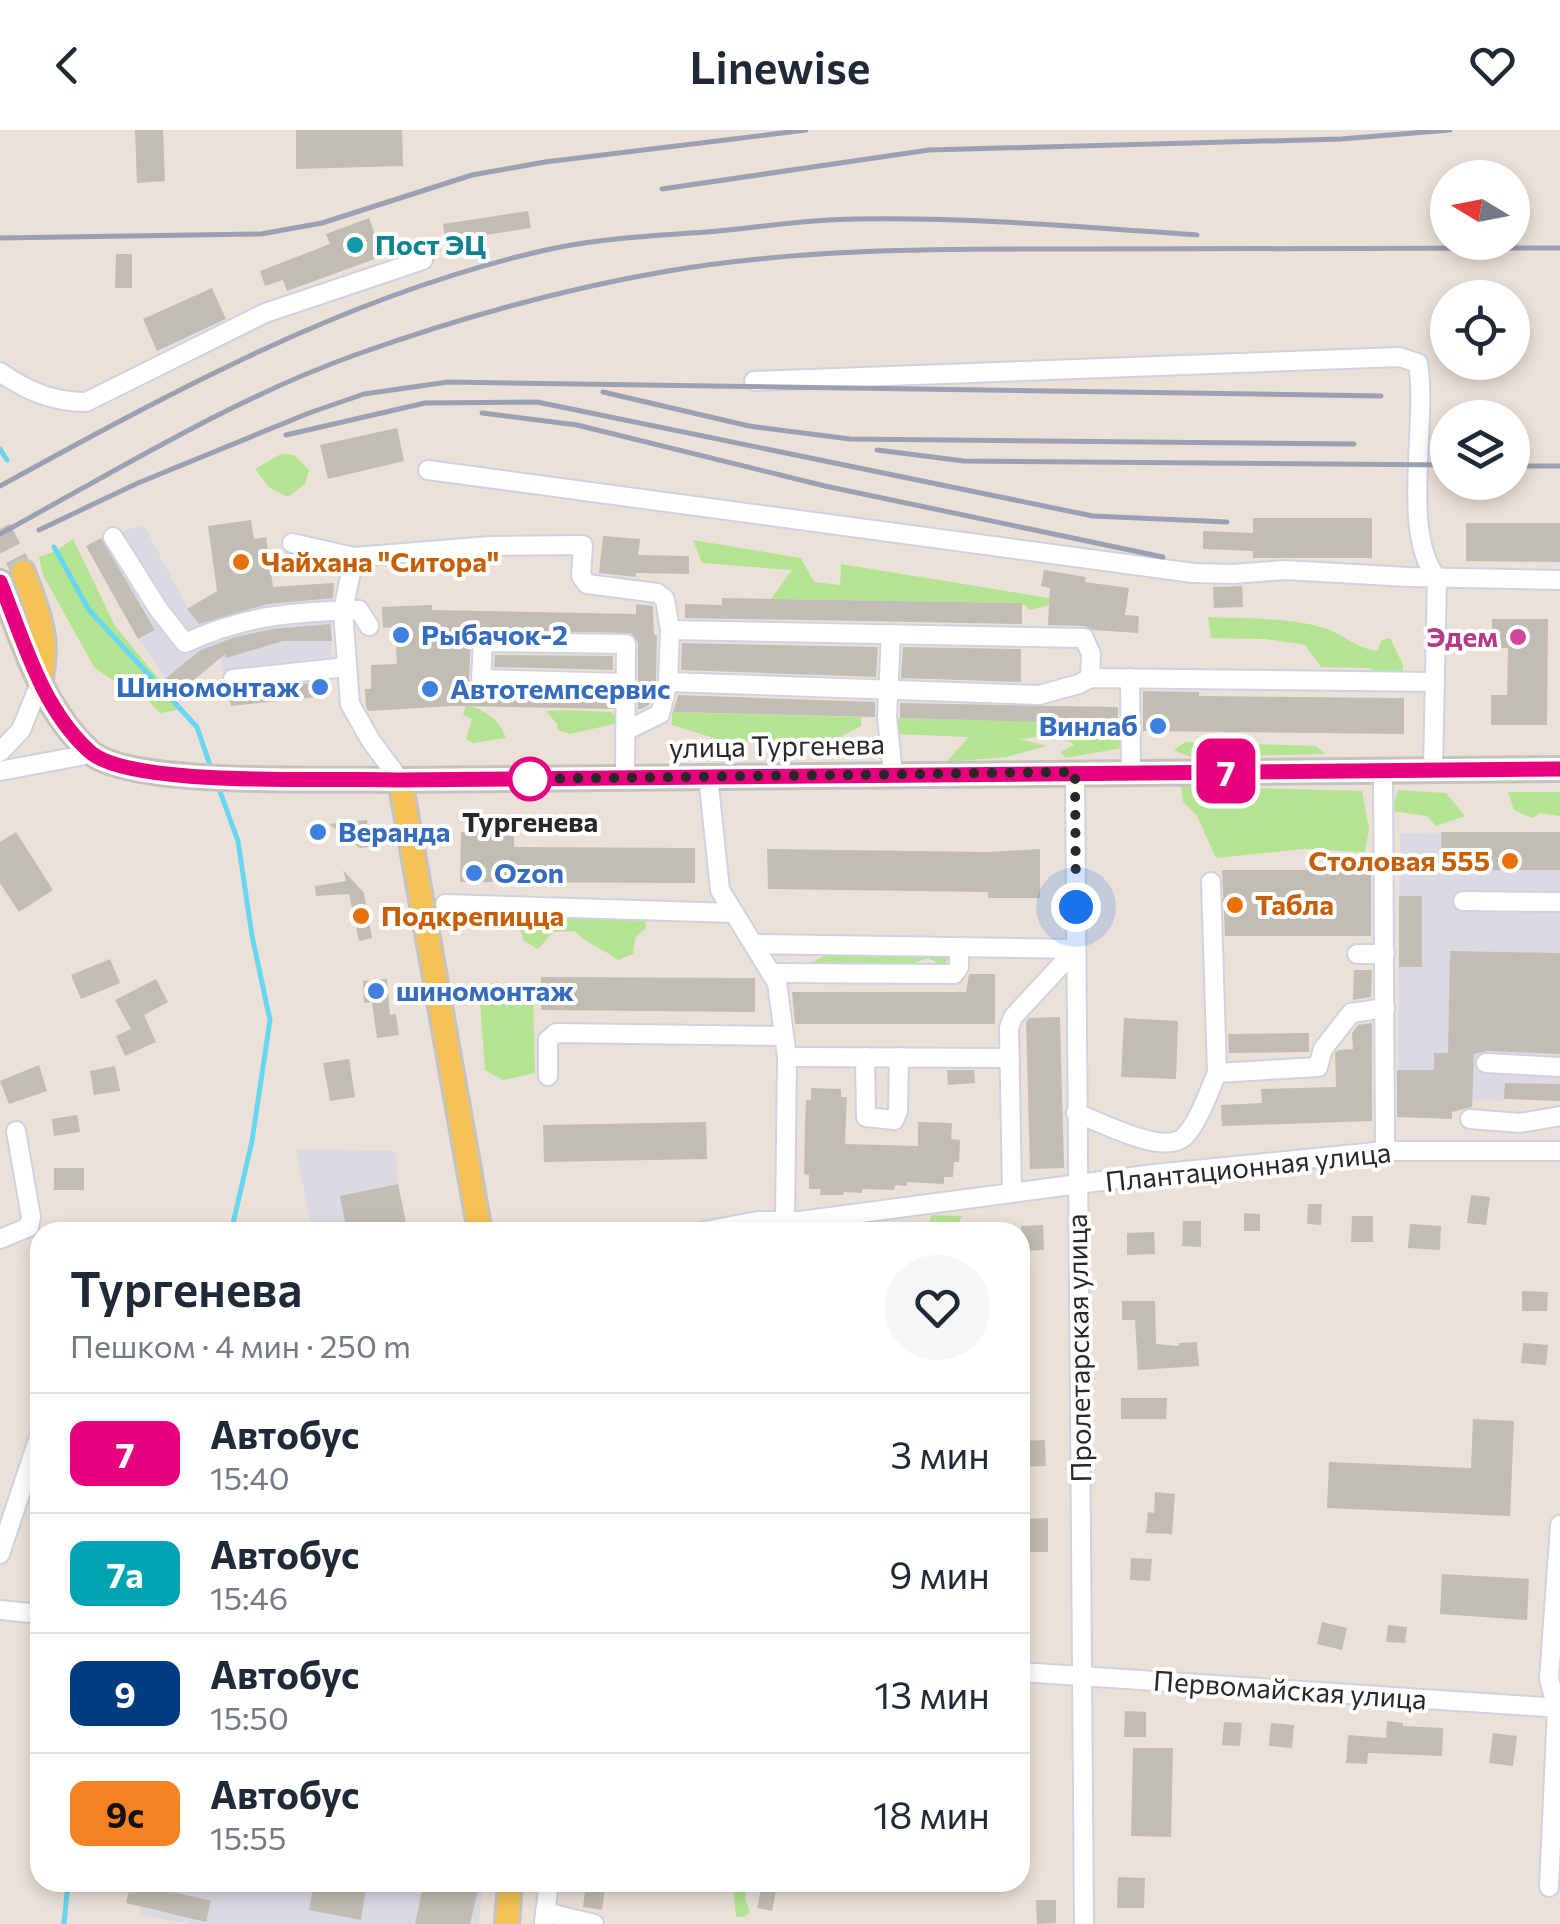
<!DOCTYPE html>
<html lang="ru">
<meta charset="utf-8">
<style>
body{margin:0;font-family:Commissioner,sans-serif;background:#f6f6f7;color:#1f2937;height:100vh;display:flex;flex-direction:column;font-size:38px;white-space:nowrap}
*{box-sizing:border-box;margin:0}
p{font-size:32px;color:#747a83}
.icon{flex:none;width:55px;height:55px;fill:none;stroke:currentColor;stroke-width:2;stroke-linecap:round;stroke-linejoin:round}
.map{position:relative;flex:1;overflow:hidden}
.drawer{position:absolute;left:30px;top:1092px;width:1000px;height:670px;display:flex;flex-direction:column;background:#fff;border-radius:30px;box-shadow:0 5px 15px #0003}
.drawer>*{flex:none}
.badge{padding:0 20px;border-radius:15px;font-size:35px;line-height:65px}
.needle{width:65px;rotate:280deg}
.fabs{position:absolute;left:1430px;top:30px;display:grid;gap:20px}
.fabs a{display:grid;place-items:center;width:100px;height:100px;border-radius:50%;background:#fff;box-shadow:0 5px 15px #0003;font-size:50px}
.you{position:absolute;width:50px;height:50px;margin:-25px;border:8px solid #fff;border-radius:50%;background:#1a73e8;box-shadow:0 0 0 15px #1a73e833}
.map>.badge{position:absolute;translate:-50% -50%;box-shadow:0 0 0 5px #fff}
.round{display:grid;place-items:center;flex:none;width:105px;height:105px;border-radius:52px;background:#f6f6f7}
.overview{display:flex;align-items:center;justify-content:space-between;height:170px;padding:0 40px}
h1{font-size:48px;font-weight:600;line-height:75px}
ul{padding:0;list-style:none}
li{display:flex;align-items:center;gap:30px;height:120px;padding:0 40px;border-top:2px solid #e0e1e3}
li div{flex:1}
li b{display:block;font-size:38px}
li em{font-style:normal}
li .badge{min-width:110px;font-weight:700;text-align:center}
header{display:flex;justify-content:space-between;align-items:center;height:130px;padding:0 40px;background:#fff;font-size:45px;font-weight:600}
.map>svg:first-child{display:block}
</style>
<header><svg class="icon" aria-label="back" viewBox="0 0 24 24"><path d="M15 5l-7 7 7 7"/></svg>Linewise<svg class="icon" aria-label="heart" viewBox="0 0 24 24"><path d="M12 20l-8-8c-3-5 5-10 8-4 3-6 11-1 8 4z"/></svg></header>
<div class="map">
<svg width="1560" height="1794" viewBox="0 0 1560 1794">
<rect width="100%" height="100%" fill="#ebe1d8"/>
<g fill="#dbdae3">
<path d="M144,395L188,479L209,466L265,457L334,453L331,528L299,530L304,569L231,576L220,529L177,564L138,509L86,416L103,407Z"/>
<path d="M1560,702V954L1506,953L1504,971L1410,969L1411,940H1398L1400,703Z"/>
<path d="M296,1019L396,1021L398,1054L408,1102H312Z"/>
<path d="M146,1753H483L479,1794H188L139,1784Z"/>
</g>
<g fill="#b4e492">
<path d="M281,324L294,325L309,340L305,354L288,367L270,358L255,339Z"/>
<path d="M73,409L115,496L167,559L177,580L160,583L134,556L117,553L94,537L43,445L39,427L56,421Z"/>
<path d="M693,410L801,428L814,452L840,455L841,434L1066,471L1030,480L1022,473L771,469L792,440L702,433Z"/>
<path d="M1208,487C1244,489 1285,487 1320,497C1342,502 1354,518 1377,521L1382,510L1390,508L1403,535V542L1389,547L1369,538L1321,537L1305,515L1266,509L1211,508Z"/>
<path d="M466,575C485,580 499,589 506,608L473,613L466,609L472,589L463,585Z"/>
<path d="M569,580L611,582L618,587V593L570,604L558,600L557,594L546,581Z"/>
<path d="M672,582L861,587V596L826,614H766L717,609L672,595Z"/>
<path d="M895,588L1109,593L1111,606L1125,613L1122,618L1065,628L1061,622L1074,615C1060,603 1037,607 1020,609L1047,616L1006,627L946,632L969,607L895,604Z"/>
<path d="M1185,612L1316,616L1325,624L1190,627L1174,620Z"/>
<path d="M1181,656L1362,661L1369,699L1365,722L1304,719L1216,728L1197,686L1183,672Z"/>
<path d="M1398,660L1446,663L1465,686L1436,696L1427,686L1392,681Z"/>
<path d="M1508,662H1560V686L1540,683L1532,688L1514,680Z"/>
<path d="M627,785L645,790L646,798L635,808L633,824L618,830C603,818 587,815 575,801L553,802L538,819L524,811L520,800L525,793L540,786L586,789Z"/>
<path d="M835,821H943L950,827L943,836L928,828L909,835L810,833Z"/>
<path d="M496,852L533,865L535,943L503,950L485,940L479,859Z"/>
<path d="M932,1085L962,1086L955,1100L832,1102L841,1097L927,1096Z"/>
<path d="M693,1752L747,1753L745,1768L750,1782L744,1787H736L733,1759L701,1755L688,1760L687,1755Z"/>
</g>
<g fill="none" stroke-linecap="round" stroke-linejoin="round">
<g stroke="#67d7f1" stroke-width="5">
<path d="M0,319L7,330"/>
<path d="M54,417L89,480L197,597L212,641"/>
<path d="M218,656L238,711L252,806L270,890L252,1011L231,1102"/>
<path d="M64,1794L68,1752"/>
</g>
</g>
<g fill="#c2bdb4">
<path d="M135,0H163L165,51L137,53Z"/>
<path d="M296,0H402L403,36L296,39Z"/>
<path d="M528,81L531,98L445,111L443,94Z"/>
<path d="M369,88L383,126L287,161L283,150L265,156L260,141L330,114L326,104Z"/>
<path d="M116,124H132V158H115Z"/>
<path d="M212,158L226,189L157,221L143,189Z"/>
<path d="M397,298L404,331L328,349L320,315Z"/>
<path d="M1253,388H1372V428H1253V421L1203,419V401L1253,403Z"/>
<path d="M251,390L254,409L266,407L273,457L334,453L333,468L268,474L199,494L187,479L217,461L208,396Z"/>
<path d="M1466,393H1560V432L1466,431Z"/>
<path d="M603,406L640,409L638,425L689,426V444L636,443V447L599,443Z"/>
<path d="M101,408L155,500L138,509L86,416Z"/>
<path d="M1044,440L1086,447L1085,452L1129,458L1125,485L1139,486L1138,503L1093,500L1084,496L1048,495L1050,458L1041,456Z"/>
<path d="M1242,456L1243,477L1214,478L1213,457Z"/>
<path d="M722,468L1022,473V494L685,488V474L722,475Z"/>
<path d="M636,474L653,476L654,505H657L656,550L649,575L641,579H638V513L631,503L483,500L473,505L471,511L469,549L475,560L613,565V579L453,576L368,581L366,577L365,559H371V535L397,534L395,497L383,498L382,477L432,475V480L636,484Z"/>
<path d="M1492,489H1548L1547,595H1491V565H1507L1508,518H1492Z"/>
<path d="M330,494L332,511H283L226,528L225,524L177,564L165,549L199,521L232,508L272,499Z"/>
<path d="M682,513L878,517L876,547L681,540Z"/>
<path d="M903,517L1021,519V552L901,548Z"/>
<path d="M495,525L613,526V540L494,537Z"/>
<path d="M322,552L325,566L231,576L229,561Z"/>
<path d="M1143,561L1199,562V566L1404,568V604L1143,601Z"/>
<path d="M678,565L875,572V587L673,582Z"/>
<path d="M900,573L1118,577V594L900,588Z"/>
<path d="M367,690L370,717L360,718L329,694Z"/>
<path d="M16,702L53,760L19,782L0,753V712Z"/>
<path d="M461,702L514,703V717L695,718V753L460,752Z"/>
<path d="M1441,702H1560V740H1442Z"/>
<path d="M767,719L988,722L1040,719V768H988V762L768,759Z"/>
<path d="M343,740L364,763L372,808L359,811L349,764L316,766L315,756L346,751Z"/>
<path d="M1222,740H1371V806H1225Z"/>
<rect x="1399" y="766" width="23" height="71"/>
<path d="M1450,821L1560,823V924L1487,921L1474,924L1472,977L1452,982V989L1397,987V940H1434V923H1448Z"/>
<path d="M110,829L120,853L81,869L71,845Z"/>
<path d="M1354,840H1372L1371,867L1353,870Z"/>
<path d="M969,844H995V894H795L792,862H966Z"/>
<path d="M541,847L755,848V882L541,880Z"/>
<path d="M156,849L168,872L144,885L156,912L125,926L116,906L131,899L115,870Z"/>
<path d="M387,849L390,885L396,884L399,905L377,908L372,872L364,873L363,851Z"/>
<path d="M1060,887L1064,1038L1030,1039L1026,892L1029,888Z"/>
<path d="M1124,888L1178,891L1176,949L1121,947Z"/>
<path d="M1372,893V991L1222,996L1221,975L1262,973L1261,959L1336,957L1335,923L1338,920L1353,919L1352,903L1358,895Z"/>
<path d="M1309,903V922L1229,923L1228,904Z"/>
<path d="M349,929L355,967L330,971L323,933Z"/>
<path d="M39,935L47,961L9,974L0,951Z"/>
<path d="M115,936L120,961L94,965L90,941Z"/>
<path d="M947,940H974L975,953L948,955Z"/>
<path d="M1505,953L1560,954V971L1504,969Z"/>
<path d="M811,958L841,959V967H847L845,1014L918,1016V992L952,993L951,1009L960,1010L959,1032H954L953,1047H944V1054L907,1052V1056L895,1055L894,1060L862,1059V1063L844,1062L843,1065H820L821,1059H809V1045L804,1044L805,995L806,970H811Z"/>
<path d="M77,985L80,1002L54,1006L52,989Z"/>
<path d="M706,992L707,1029L544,1032L543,995Z"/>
<rect x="54" y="1038" width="30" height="22"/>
<path d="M398,1054L408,1102H347L340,1066Z"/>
<path d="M1471,1065L1490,1067L1486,1095L1467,1093Z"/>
<path d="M1308,1074H1322L1321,1095L1307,1094Z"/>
<path d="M1244,1083L1260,1084V1101H1244Z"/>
<path d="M1352,1086H1373V1112H1351Z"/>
<path d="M1183,1091H1201V1117L1182,1116Z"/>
<path d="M1410,1094L1441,1096L1440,1120L1408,1118Z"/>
<path d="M1043,1095L1044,1120L1022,1121L1021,1096Z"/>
<path d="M1154,1102L1155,1124L1127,1125V1103Z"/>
<path d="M1522,1161L1548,1162L1547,1181H1522Z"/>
<path d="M1122,1171H1155L1156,1214L1179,1216V1213L1197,1212L1199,1236L1138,1240L1135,1190H1122Z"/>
<path d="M1523,1213L1548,1215L1546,1235L1521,1233Z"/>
<path d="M1121,1268H1167L1166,1289H1121Z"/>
<path d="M1473,1289L1514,1291L1510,1386L1327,1378L1329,1332L1471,1338Z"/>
<path d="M1045,1310L1046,1336L1020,1337V1311Z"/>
<path d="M1155,1362L1175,1364L1172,1404L1146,1403L1148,1382L1154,1383Z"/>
<path d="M1048,1388V1422H1020V1389Z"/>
<path d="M1131,1428L1152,1429L1150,1451L1130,1450Z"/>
<path d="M1442,1444L1529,1449L1527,1490L1440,1484Z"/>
<path d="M1322,1492L1347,1498L1342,1520L1317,1514Z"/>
<path d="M1388,1495L1407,1497L1405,1513L1386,1512Z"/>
<path d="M1125,1581L1146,1582V1607H1124Z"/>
<path d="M1387,1591L1403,1593V1596L1443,1598L1442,1626L1368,1623L1367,1634L1346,1633L1348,1605L1386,1608Z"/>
<path d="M1224,1592L1242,1593L1240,1616L1222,1615Z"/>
<path d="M1271,1593L1294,1595L1292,1618L1269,1616Z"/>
<path d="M1493,1603L1517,1606L1513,1636L1489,1633Z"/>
<path d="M1133,1618H1173L1171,1707L1131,1706Z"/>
<path d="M1118,1747L1145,1748L1144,1778H1117Z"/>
<path d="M131,1752L211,1771L206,1792L126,1773Z"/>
<path d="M314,1752H367L361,1790L309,1780Z"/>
<path d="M424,1752H480L470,1794H415Z"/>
<path d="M586,1752H606L602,1780L583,1777Z"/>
<path d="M761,1758L776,1761L772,1781L757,1778Z"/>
<path d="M1036,1770H1056V1793L1037,1794Z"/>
</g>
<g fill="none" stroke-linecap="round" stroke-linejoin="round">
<path stroke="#c4bcb5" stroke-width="22" stroke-dasharray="22 11" stroke-linecap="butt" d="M0,399L23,442"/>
<defs>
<g id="minor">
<path d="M0,242C27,261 53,272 86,272L265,183L423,130"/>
<path d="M754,251L1399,227L1418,233C1428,294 1400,402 1437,448L1433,639"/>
<path d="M428,340L1193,443L1233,444L1285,440L1408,447L1560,450"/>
<path d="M113,407L159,480L185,513C246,485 293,482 359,480L369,496"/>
<path d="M292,413L354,427"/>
<path d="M670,500L1084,508L1091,524L1090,548"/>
<path d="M891,504L887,587L893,644"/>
<path d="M1130,548L1131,642"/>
<path d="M233,549L347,537"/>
<path d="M625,601L660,584L668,552"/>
<path d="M0,622L21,600L40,553"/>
<path d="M1383,640L1385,1021"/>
<path d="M0,641L91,624"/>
<path d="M1075,642L1084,1794"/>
<path d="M708,646L720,760L777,853L787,927L785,1091"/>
<path d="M625,647L626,514L483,512L481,549L626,553"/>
<path d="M400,650L371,611L350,574L343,481L354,427L491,416L583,415L581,446L587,454L657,463L665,469L670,500L668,552L1039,565L1079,554L1090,548L1434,552"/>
<path d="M1211,752L1217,943"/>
<path d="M1463,771L1560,772"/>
<path d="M445,774L734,783"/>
<path d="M754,814L1076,819"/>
<path d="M1357,824H1385"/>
<path d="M771,843L954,844L959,837V817"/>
<path d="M787,927L1010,928"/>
<path d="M865,927L866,987L894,990L898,981L899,927"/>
<path d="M1486,933L1560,937"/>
<path d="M548,946V910L556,903L784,906"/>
<path d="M1076,983C1101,992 1165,1027 1185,1006C1200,989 1208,963 1217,943L1318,937L1323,919L1351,883L1385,878"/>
<path d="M1470,989L1520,993L1560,986"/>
<path d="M1012,1062L1009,898L1013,887L1076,819"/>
<path d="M699,1102L758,1091H800L1154,1044L1385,1021H1560"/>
<path d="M0,1109L29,1097L31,1087L16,1001"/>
<path d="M0,1424L40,1304"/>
<path d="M0,1480L40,1484"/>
<path d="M1020,1542L1560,1578"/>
<path d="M1549,1757L1557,1578L1549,1549L1560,1395"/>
<path d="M545,1782L594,1794"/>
<path d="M544,1792L549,1752"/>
</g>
<g id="major">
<path d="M23,442C39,486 50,505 40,553"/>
<path d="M0,452C23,510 41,577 89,621C128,658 338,648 400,650L1560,639"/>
<path d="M400,650L480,1102"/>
<path d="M507,1794L510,1752"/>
</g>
</defs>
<use href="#minor" stroke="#ced3e1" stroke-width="22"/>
<use href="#major" stroke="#c3c3c3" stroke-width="28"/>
<use href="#minor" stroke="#fff" stroke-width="18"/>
<use href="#major" stroke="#f4c254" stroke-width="22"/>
<g stroke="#9ba1b3" stroke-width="5">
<path d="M662,59L929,20L1341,9L1450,0"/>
<path d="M0,108L261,104L322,93L472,45L545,32L806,0"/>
<path d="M603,262L749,296L850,309L1354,314"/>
<path d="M482,283L577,295L825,356L1163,427"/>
<path d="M286,305L425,273L537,272L1093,386L1227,392"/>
<path d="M877,320L964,331L1448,335"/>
<path d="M1512,336H1560"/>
<path d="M0,356C170,263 343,168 533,123C589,109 648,106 706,102C756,98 807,89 857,89C970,87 1084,97 1197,105"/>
<path d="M39,400L138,353L309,283L364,264L448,252L1381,266"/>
<path d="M0,404C116,341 230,270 355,225C456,189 562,159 668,141C810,117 954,119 1097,119C1252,118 1406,118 1560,118"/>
</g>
</g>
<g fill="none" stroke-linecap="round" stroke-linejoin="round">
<defs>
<path id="line" d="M0,452C24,511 41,577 89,621C129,659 337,647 400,650L1560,639"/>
</defs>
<use href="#line" stroke="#fff" stroke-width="22"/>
<use href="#line" stroke="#e6007e" stroke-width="15"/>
<path stroke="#282828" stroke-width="10" stroke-dasharray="0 18" d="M530,649H527L1075,642L1076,777"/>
</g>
<circle fill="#0f9aa8" stroke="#fff" stroke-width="4" cx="355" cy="115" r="10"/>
<g fill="#e8710a" stroke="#fff" stroke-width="4">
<circle cx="241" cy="432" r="10"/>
<circle cx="1510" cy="731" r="10"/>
<circle cx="1235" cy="775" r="10"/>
<circle cx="361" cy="786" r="10"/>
</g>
<g fill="#3f7fe0" stroke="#fff" stroke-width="4">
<circle cx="401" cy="505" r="10"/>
<circle cx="320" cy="557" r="10"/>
<circle cx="430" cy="559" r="10"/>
<circle cx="1158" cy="596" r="10"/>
<circle cx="318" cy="702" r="10"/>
<circle cx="474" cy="743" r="10"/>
<circle cx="376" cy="861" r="10"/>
</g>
<circle fill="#d1479c" stroke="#fff" stroke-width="4" cx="1518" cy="507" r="10"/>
<circle fill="#fff" stroke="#e6007e" stroke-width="5" cx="530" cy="649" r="20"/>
<g text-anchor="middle" stroke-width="8" stroke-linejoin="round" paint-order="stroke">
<g font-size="28" font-weight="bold" fill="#0d838f" stroke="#fff" text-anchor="start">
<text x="375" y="125">Пост ЭЦ</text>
</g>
<g font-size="28" font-weight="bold" fill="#c56008" stroke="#fff" text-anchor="start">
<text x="261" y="442">Чайхана "Ситора"</text>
<text x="1490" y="741" text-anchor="end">Столовая 555</text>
<text x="1255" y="785">Табла</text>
<text x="381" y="796">Подкрепицца</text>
</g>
<g font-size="28" font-weight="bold" fill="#366cbe" stroke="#fff" text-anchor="start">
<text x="421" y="515">Рыбачок-2</text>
<text x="300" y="567" text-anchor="end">Шиномонтаж</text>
<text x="450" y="569">Автотемпсервис</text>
<text x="1138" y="606" text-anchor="end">Винлаб</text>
<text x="338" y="712">Веранда</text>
<text x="494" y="753">Ozon</text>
<text x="396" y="871">шиномонтаж</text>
</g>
<g font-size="28" font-weight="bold" fill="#b23c85" stroke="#fff" text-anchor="end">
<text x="1498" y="517">Эдем</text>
</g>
<g font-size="28" fill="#282828" stroke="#fff">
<text transform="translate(777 616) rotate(-1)" y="10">улица Тургенева</text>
<text transform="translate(1248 1037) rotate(-6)" y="10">Плантационная улица</text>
<text transform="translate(1079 1218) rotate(-91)" y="10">Пролетарская улица</text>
<text transform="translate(1290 1560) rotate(4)" y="10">Первомайская улица</text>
</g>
<g font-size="28" font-weight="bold" fill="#282828" stroke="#fff">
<text x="530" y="702">Тургенева</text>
</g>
</g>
</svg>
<div class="fabs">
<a><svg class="needle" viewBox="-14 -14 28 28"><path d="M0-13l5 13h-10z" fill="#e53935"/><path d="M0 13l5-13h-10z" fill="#747a83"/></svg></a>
<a><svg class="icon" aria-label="locate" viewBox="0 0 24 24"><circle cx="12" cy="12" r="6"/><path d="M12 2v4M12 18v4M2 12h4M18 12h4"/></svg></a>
<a><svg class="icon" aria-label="layers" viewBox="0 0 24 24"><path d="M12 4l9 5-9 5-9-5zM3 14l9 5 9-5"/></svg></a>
</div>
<div class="you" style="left:1076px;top:777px"></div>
<b class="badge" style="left:1226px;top:641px;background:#e6007e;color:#fff">7</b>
<section class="drawer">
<div class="overview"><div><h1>Тургенева</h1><p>Пешком · 4 мин · 250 m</p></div><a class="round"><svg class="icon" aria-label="heart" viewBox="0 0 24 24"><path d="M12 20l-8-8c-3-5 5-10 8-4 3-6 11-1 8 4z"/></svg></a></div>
<ul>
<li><span class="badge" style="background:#e6007e;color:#fff">7</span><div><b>Автобус</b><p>15:40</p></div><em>3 мин</em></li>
<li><span class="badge" style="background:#00a3b4;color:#fff">7а</span><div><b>Автобус</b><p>15:46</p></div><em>9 мин</em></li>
<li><span class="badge" style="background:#003b80;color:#fff">9</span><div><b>Автобус</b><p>15:50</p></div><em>13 мин</em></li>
<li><span class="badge" style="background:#f58220;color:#111">9с</span><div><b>Автобус</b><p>15:55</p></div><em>18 мин</em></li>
</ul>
</section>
</div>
